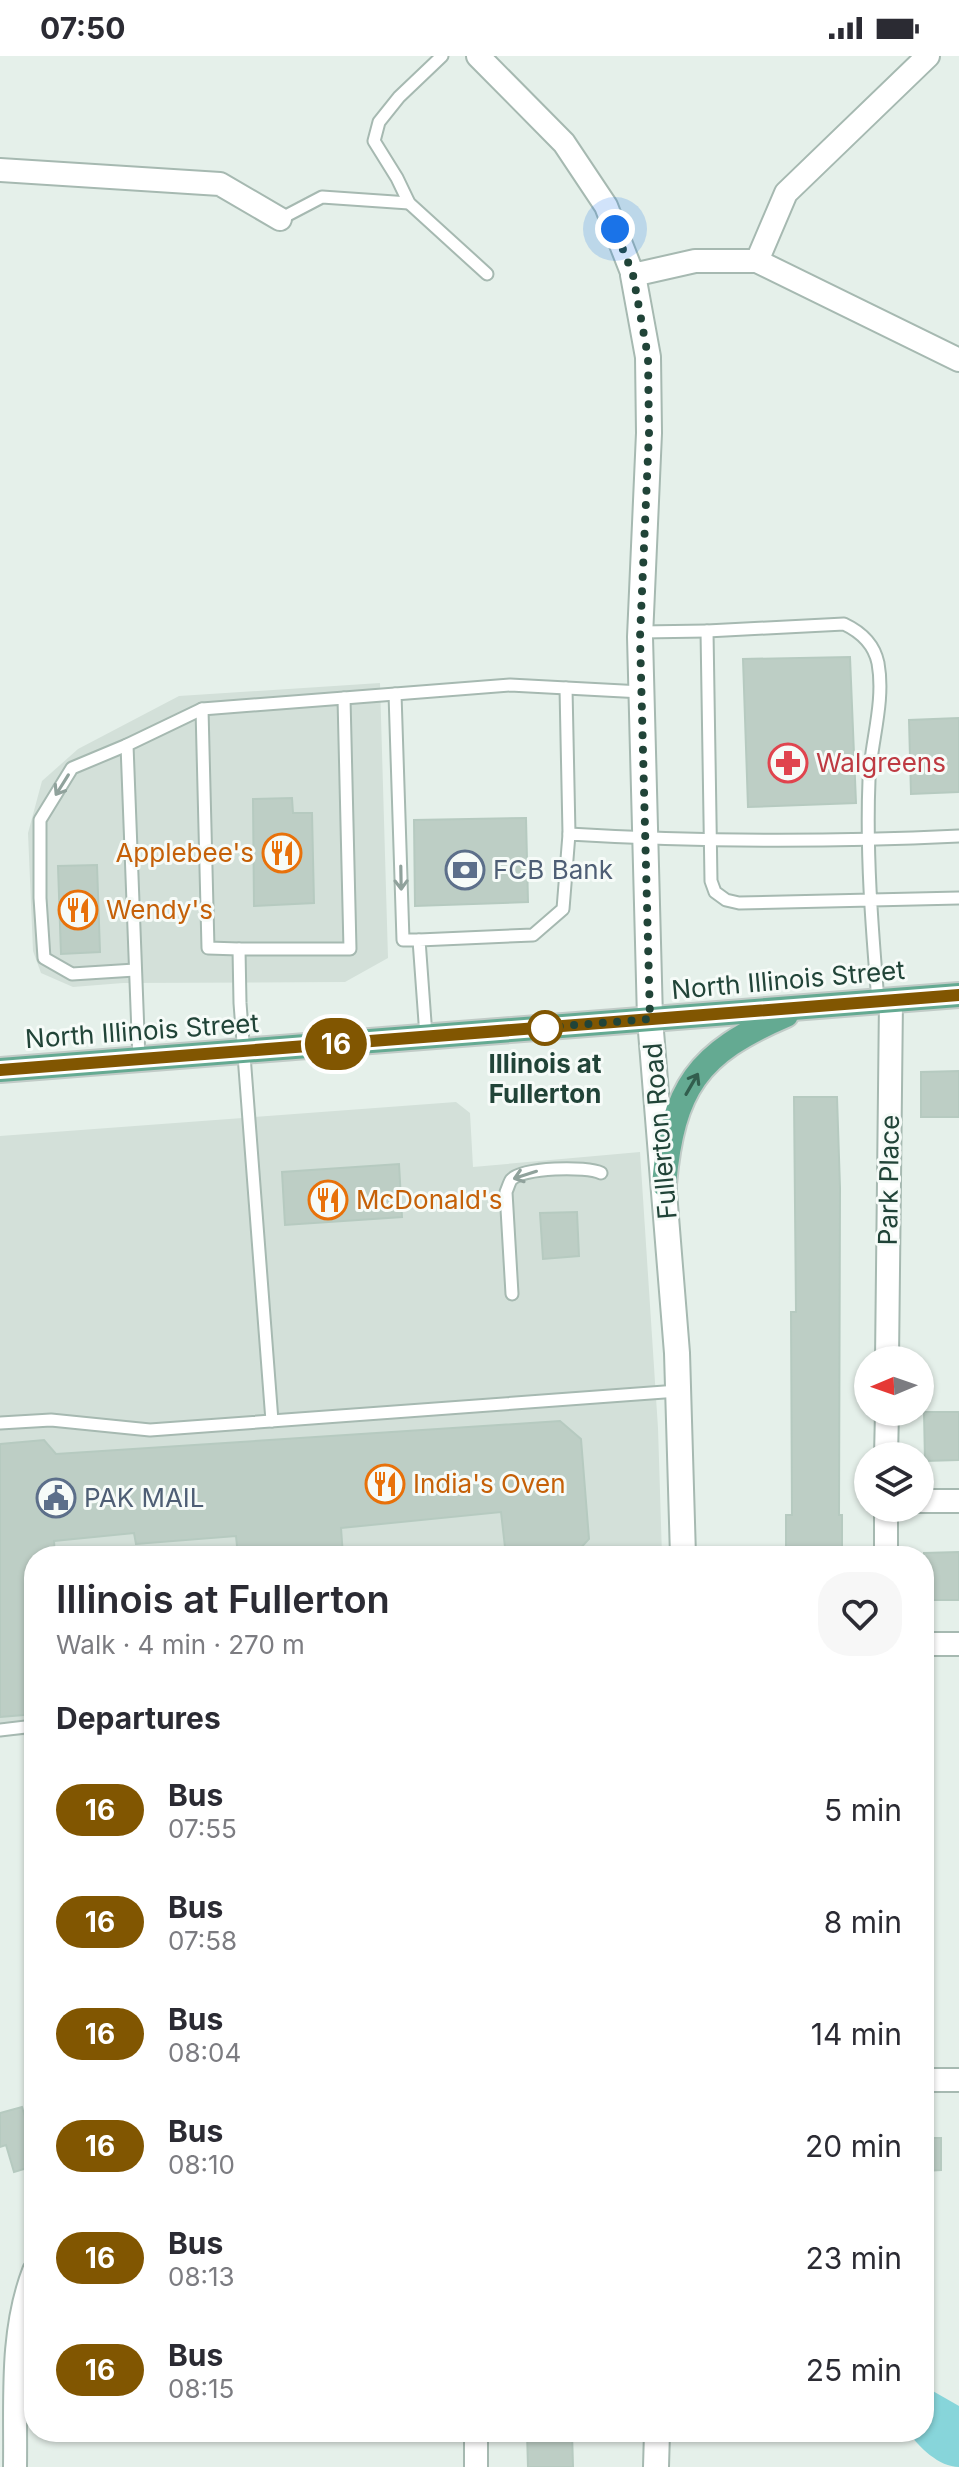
<!DOCTYPE html>
<meta charset="utf-8">
<style>
body{margin:0;font-family:Inter,sans-serif;background:#f7f7f7;color:#2b2b33;height:100vh;display:flex;flex-direction:column;font-size:30px;white-space:nowrap}
*{box-sizing:border-box;margin:0}
p{font-size:26px;color:#7c7c81}
.icon{flex:none;width:44px;height:44px;fill:none;stroke:currentColor;stroke-width:2;stroke-linecap:round;stroke-linejoin:round}
.map{position:relative;flex:1;overflow:hidden}
.panel{position:absolute;left:24px;top:1490px;width:910px;height:896px;display:flex;flex-direction:column;background:#fff;border-radius:32px;box-shadow:0 2px 6px #0004}
.panel>*{flex:none}
.badge{padding:0 16px;border-radius:26px;font-size:28px;line-height:52px}
.needle{width:52px;rotate:268deg}
.tools{position:absolute;left:854px;top:1290px;display:grid;gap:16px}
.tools a{display:grid;place-items:center;width:80px;height:80px;border-radius:50%;background:#fff;box-shadow:0 2px 6px #0004;font-size:40px}
.you{position:absolute;width:40px;height:40px;margin:-20px;border:6px solid #fff;border-radius:50%;background:#1a73e8;box-shadow:0 0 0 12px #1a73e833}
.map>.badge{position:absolute;translate:-50% -50%;box-shadow:0 0 0 4px #fff}
h2{padding:0 32px;font-size:30px;line-height:72px}
.round{display:grid;place-items:center;flex:none;width:84px;height:84px;border-radius:32px;background:#f7f7f7}
.overview{display:flex;align-items:center;justify-content:space-between;height:136px;padding:0 32px}
h1{font-size:38px;font-weight:600;line-height:60px}
ul{padding:0;list-style:none}
li{display:flex;align-items:center;gap:24px;height:112px;padding:0 32px}
li div{flex:1}
li b{display:block;font-size:30px}
li em{font-style:normal}
li .badge{min-width:88px;font-weight:700;text-align:center}
.status{display:flex;justify-content:space-between;align-items:center;height:56px;padding:0 40px;background:#fff;direction:ltr}
.status svg{height:22px;fill:currentColor}
.map>svg:first-child{display:block}
</style>
<div class="status"><b>07:50</b><svg viewBox="0 0 49 12"><path d="M0 12V9h3v3zM5 12V6h3v6zM10 12V3h3v9zM15 12V0h3v12zM26 1h20v11H26zM47 4h2v5h-2z"/></svg></div>
<div class="map">
<svg width="959" height="2411" viewBox="0 0 959 2411">
<rect width="100%" height="100%" fill="#e5f0ea"/>
<g fill="#d3e0d9">
<path d="M380,627L388,902L345,926L123,927L73,931L41,917L33,895L28,777L42,725L78,693L179,640Z"/>
<path d="M456,1046L470,1057L473,1111L640,1096L658,1372L662,1500H34V1679L0,1680V1080Z"/>
</g>
<path fill="#87d5da" d="M924,2330L959,2350V2411C939,2411 919,2391 908,2376H924Z"/>
<g fill="#bdcec5" stroke="#b6cac0" stroke-width="2">
<path d="M850,601L856,747L748,751L743,603Z"/>
<path d="M959,662V736L911,738L909,664Z"/>
<path d="M292,742L293,757H312L314,847L254,850L253,743Z"/>
<path d="M526,762L528,846L415,850L414,764Z"/>
<path d="M97,809L100,896L61,898L58,810Z"/>
<path d="M959,1015V1061H921V1016Z"/>
<path d="M794,1041H837L840,1132L839,1459H842V1500H786V1459H792L791,1256H796Z"/>
<path d="M399,1108L402,1161L285,1169L282,1116Z"/>
<path d="M577,1156L579,1200L543,1203L540,1157Z"/>
<path d="M924,1356H959V1404L925,1405Z"/>
<path d="M560,1365L581,1383L589,1483L577,1496L506,1500L501,1456L341,1472L343,1500H238L236,1480L136,1488L134,1477L54,1485L55,1500H34V1649L24,1659L0,1661V1388L44,1384L56,1398Z"/>
<path d="M959,1496V1544H924V1497Z"/>
<path d="M22,2051L34,2092V2110L14,2116L6,2089L0,2091V2057Z"/>
<path d="M924,2082H941V2114L924,2115Z"/>
<path d="M527,2376H572L573,2411H528Z"/>
</g>
<g fill="none" stroke-linecap="round" stroke-linejoin="round">
<defs>
<g id="service">
<path d="M442,0L399,41L379,66L374,85L397,122L409,147L487,218"/>
<path d="M280,163L322,141L409,147"/>
<path d="M641,576L707,575"/>
<path d="M566,632L569,778"/>
<path d="M395,638L403,884H419"/>
<path d="M344,642L510,629L642,636"/>
<path d="M202,653L208,892L239,893"/>
<path d="M127,689L72,712L40,764V842L44,902L72,918L135,914"/>
<path d="M878,945C872,872 866,798 869,724C871,685 885,646 878,607C874,588 861,576 844,568L707,575L711,825L715,836L726,844L739,847L959,842"/>
<path d="M426,980L419,884L533,879L563,853L569,778C698,786 830,786 959,780"/>
<path d="M139,1004L127,689L202,653L344,642L350,893H239L240,947L272,1365"/>
<path d="M512,1238L506,1136C507,1134 510,1125 511,1124C522,1111 587,1110 601,1117"/>
<path d="M0,1367L51,1364L150,1374L678,1335"/>
<path d="M613,1500L623,1499"/>
<path d="M0,1674L34,1670"/>
</g>
<g id="minor">
<path d="M478,0L564,87L606,150L633,219L695,205H757L959,304"/>
<path d="M0,114L220,128L280,163"/>
<path d="M757,205L786,137L928,0"/>
<path d="M887,1304L891,944"/>
<path d="M886,1400L887,1356"/>
<path d="M920,1445H959"/>
<path d="M886,1500V1452"/>
<path d="M924,1588H959"/>
<path d="M924,2024H959"/>
<path d="M15,2411C16,2346 10,2277 34,2215"/>
<path d="M476,2411V2376"/>
</g>
<g id="tertiary">
<path d="M633,219L648,301L649,377L640,581L650,963L677,1297L683,1500"/>
<path d="M656,2411L657,2376"/>
</g>
<g id="primary">
<path d="M0,1014L959,939"/>
<path d="M664,1128C673,1032 697,997 786,959"/>
</g>
</defs>
<use href="#service" stroke="#a6b9b1" stroke-width="15"/>
<use href="#minor" stroke="#a6b9b1" stroke-width="26"/>
<use href="#tertiary" stroke="#a6b9b1" stroke-width="28"/>
<use href="#primary" stroke="#c1cbc7" stroke-width="28"/>
<use href="#service" stroke="#fff" stroke-width="11"/>
<use href="#minor" stroke="#fff" stroke-width="22"/>
<use href="#tertiary" stroke="#fff" stroke-width="24"/>
<use href="#primary" stroke="#64aa92" stroke-width="24"/>
</g>
<defs><path id="oneway-shaft" d="M-6 0H5M1.5-3L5.5 0L1.5 3" fill="none" stroke-width="1.6" stroke-linecap="round" stroke-linejoin="round" transform="scale(2)"/></defs>
<g stroke="#90a29c">
<use href="#oneway-shaft" transform="translate(62 729) rotate(122)"/>
<use href="#oneway-shaft" transform="translate(401 822) rotate(89)"/>
<use href="#oneway-shaft" transform="translate(525 1119) rotate(162)"/>
</g>
<use stroke="#325e4e" href="#oneway-shaft" transform="translate(692 1028) rotate(-60)"/>
<g fill="none" stroke-linecap="round" stroke-linejoin="round">
<defs>
<path id="line" d="M0,1014L959,939"/>
</defs>
<use href="#line" stroke="#fff" stroke-width="18"/>
<use href="#line" stroke="#815601" stroke-width="12"/>
<path stroke="#214438" stroke-width="8" stroke-dasharray="0 14.4" d="M545,972H538L650,963L640,581L649,377L648,301L633,219L615,173"/>
</g>
<defs>
<symbol id="pharmacy-ring" viewBox="-11 -11 22 22"><circle r="9.5" fill="#f6fbf8" stroke="#e0444e" stroke-width="1.5"/><path d="M-2-6h4v4h4v4h-4v4h-4v-4h-4v-4h4Z" fill="#e0444e"/></symbol>
<symbol id="restaurant-ring" viewBox="-11 -11 22 22"><circle r="9.5" fill="#f6fbf8" stroke="#e8710a" stroke-width="1.5"/><path d="M-5-6h1v4h1v-4h1v4h1v-4h1v5L-1.5 .5V6h-2V.5L-5-1ZM5-6V6H3V1.5H1.5Q1.5-4 5-6Z" fill="#e8710a"/></symbol>
<symbol id="bank-ring" viewBox="-11 -11 22 22"><circle r="9.5" fill="#f6fbf8" stroke="#5c6f8a" stroke-width="1.5"/><path d="M-6-4H6V4H-6ZM0-2.3a2.3 2.3 0 1 0 0 4.6a2.3 2.3 0 1 0 0-4.6Z" fill="#5c6f8a"/></symbol>
<symbol id="civic-ring" viewBox="-11 -11 22 22"><circle r="9.5" fill="#f6fbf8" stroke="#5c6f8a" stroke-width="1.5"/><path d="M-.6-6.5H3V-4.5H.6V-3L4-1V1h2V6H-6V1h2V-1L-.6-3ZM-1.2 2.5V6h2.4V2.5Z" fill="#5c6f8a"/></symbol>
</defs>
<g fill-rule="evenodd">
<use href="#pharmacy-ring" x="766" y="685" width="44" height="44"/>
<use href="#restaurant-ring" x="260" y="775" width="44" height="44"/>
<use href="#bank-ring" x="443" y="792" width="44" height="44"/>
<use href="#restaurant-ring" x="56" y="832" width="44" height="44"/>
<use href="#restaurant-ring" x="306" y="1122" width="44" height="44"/>
<use href="#restaurant-ring" x="363" y="1406" width="44" height="44"/>
<use href="#civic-ring" x="34" y="1420" width="44" height="44"/>
</g>
<circle fill="#fff" stroke="#815601" stroke-width="4" cx="545" cy="972" r="16"/>
<g text-anchor="middle" stroke-width="6" stroke-linejoin="round" paint-order="stroke">
<g font-size="26" fill="#be3a42" stroke="#f6fbf8" text-anchor="start">
<text x="816" y="716">Walgreens</text>
</g>
<g font-size="26" fill="#c56008" stroke="#f6fbf8" text-anchor="start">
<text x="254" y="806" text-anchor="end">Applebee's</text>
<text x="106" y="863">Wendy's</text>
<text x="356" y="1153">McDonald's</text>
<text x="413" y="1437">India's Oven</text>
</g>
<g font-size="26" fill="#4e5e75" stroke="#f6fbf8" text-anchor="start">
<text x="493" y="823">FCB Bank</text>
<text x="84" y="1451">PAK MAIL</text>
</g>
<g font-size="26" fill="#214438" stroke="#f6fbf8">
<text transform="translate(788 924) rotate(-5)" y="9">North Illinois Street</text>
<text transform="translate(142 975) rotate(-4)" y="9">North Illinois Street</text>
<text transform="translate(660 1075) rotate(-95)" y="9">Fullerton Road</text>
<text transform="translate(889 1124) rotate(-89)" y="9">Park Place</text>
</g>
<g font-size="26" font-weight="bold" fill="#214438" stroke="#f6fbf8">
<text x="545" y="1017">Illinois at<tspan x="545" dy="30">Fullerton</tspan></text>
</g>
</g>
</svg>
<div class="tools">
<a><svg class="needle" viewBox="-14 -14 28 28"><path d="M0-13l5 13h-10z" fill="#e53935"/><path d="M0 13l5-13h-10z" fill="#7c7c81"/></svg></a>
<a><svg class="icon" aria-label="layers" viewBox="0 0 24 24"><path d="M12 4l9 5-9 5-9-5zM3 14l9 5 9-5"/></svg></a>
</div>
<div class="you" style="left:615px;top:173px"></div>
<b class="badge" style="left:336px;top:988px;background:#815601;color:#fff">16</b>
<section class="panel">
<div class="overview"><div><h1>Illinois at Fullerton</h1><p>Walk · 4 min · 270 m</p></div><a class="round"><svg class="icon" aria-label="heart" viewBox="0 0 24 24"><path d="M12 20l-8-8c-3-5 5-10 8-4 3-6 11-1 8 4z"/></svg></a></div>
<h2>Departures</h2>
<ul>
<li><span class="badge" style="background:#815601;color:#fff">16</span><div><b>Bus</b><p>07:55</p></div><em>5 min</em></li>
<li><span class="badge" style="background:#815601;color:#fff">16</span><div><b>Bus</b><p>07:58</p></div><em>8 min</em></li>
<li><span class="badge" style="background:#815601;color:#fff">16</span><div><b>Bus</b><p>08:04</p></div><em>14 min</em></li>
<li><span class="badge" style="background:#815601;color:#fff">16</span><div><b>Bus</b><p>08:10</p></div><em>20 min</em></li>
<li><span class="badge" style="background:#815601;color:#fff">16</span><div><b>Bus</b><p>08:13</p></div><em>23 min</em></li>
<li><span class="badge" style="background:#815601;color:#fff">16</span><div><b>Bus</b><p>08:15</p></div><em>25 min</em></li>
</ul>
</section>
</div>
